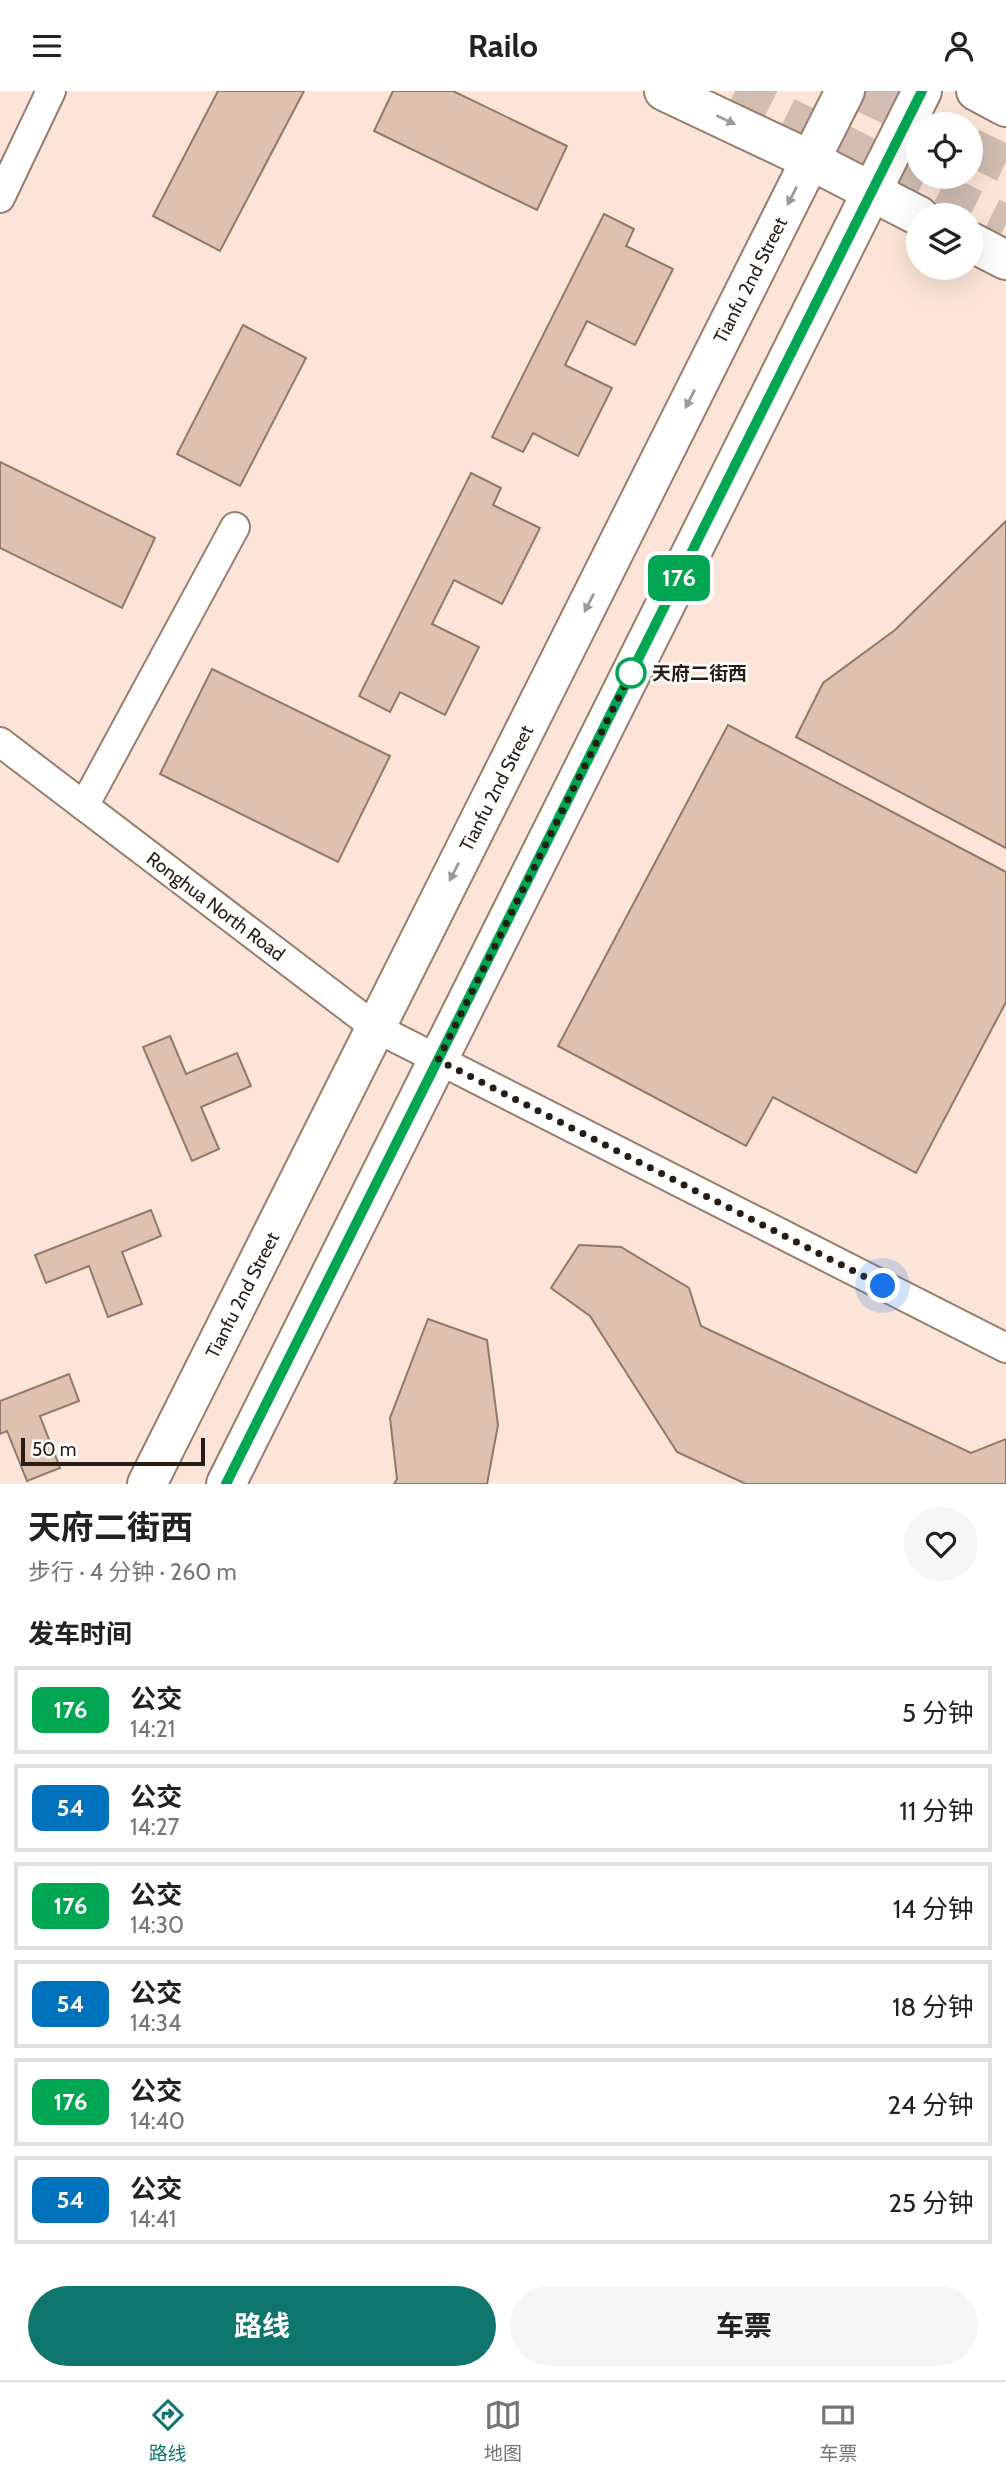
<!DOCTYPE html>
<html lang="zh">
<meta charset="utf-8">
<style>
body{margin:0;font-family:Cabin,"Noto Sans SC",sans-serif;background:#f6f6f6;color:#222;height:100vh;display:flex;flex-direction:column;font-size:26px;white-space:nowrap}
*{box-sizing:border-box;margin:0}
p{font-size:23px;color:#767676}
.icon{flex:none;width:38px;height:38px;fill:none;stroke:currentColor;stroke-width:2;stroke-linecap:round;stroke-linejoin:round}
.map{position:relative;height:1393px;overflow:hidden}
.drawer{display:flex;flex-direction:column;background:#fff;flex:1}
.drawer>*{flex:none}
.badge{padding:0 14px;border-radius:10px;font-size:24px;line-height:46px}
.fabs{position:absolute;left:906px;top:21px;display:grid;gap:14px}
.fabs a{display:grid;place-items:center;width:77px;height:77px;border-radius:50%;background:#fff;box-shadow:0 7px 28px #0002;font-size:35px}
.scale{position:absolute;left:21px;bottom:18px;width:184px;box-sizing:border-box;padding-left:7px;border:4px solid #271d17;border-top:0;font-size:19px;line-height:24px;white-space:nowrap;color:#271d17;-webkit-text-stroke:5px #fff;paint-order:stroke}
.you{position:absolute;width:35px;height:35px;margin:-18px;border:5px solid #fff;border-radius:50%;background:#1a73e8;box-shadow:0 0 0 10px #1a73e833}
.map>.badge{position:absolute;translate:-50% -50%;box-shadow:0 0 0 4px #fff}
h2{padding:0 28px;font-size:26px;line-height:63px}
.round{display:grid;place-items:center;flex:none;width:74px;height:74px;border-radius:37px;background:#f6f6f6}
.overview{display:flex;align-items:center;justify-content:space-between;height:119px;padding:0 28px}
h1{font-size:33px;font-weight:700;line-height:52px}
.action{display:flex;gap:14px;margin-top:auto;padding:14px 28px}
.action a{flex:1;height:80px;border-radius:42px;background:#0f766e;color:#fff;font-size:28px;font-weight:700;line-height:80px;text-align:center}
.action a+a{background:#f6f6f6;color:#222}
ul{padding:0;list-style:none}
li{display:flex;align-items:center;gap:21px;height:88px;margin:0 14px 10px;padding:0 14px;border:4px solid #e0e0e0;border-radius:0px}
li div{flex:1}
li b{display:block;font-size:26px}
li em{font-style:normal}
li .badge{min-width:77px;font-weight:700;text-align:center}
header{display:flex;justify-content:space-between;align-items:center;height:91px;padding:0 28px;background:#fff;font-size:32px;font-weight:700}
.dock{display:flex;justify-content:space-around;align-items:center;height:98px;border-top:2px solid #e0e0e0;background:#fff;font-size:19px;color:#767676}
.dock a{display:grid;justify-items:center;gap:4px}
.dock .selected{color:#0f766e}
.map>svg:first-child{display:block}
</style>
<header><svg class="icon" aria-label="menu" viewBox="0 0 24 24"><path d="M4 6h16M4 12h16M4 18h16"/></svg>Railo<svg class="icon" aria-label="person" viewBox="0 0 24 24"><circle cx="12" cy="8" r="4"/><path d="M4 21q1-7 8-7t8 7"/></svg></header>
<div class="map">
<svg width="1006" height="1393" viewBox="0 0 1006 1393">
<rect width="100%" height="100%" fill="#fce5d8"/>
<g fill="#e0c1ad" stroke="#917868" stroke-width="2">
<path d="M218,0H304L220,160L153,125Z"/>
<path d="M393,0H453L567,55L537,119L374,40Z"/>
<path d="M604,123L634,138L626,155L673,178L635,254L587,230L565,274L612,297L578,365L533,342L523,361L492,346Z"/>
<path d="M243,234L306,267L240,395L177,363Z"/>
<path d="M0,371L155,447L122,517L0,457Z"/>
<path d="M471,382L501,397L493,414L540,437L502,513L454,489L432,533L479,556L445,624L400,601L390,621L359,605Z"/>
<path d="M1006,430V757L796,646L823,592L895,539Z"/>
<path d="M212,578L390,665L338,771L160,683Z"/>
<path d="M728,634L1006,781V911L916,1082L773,1006L746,1055L558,955Z"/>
<path d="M170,945L186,983L237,962L251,995L201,1016L219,1058L192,1070L143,956Z"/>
<path d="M151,1119L161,1145L122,1161L142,1213L108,1226L89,1175L46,1192L35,1164Z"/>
<path d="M579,1154L621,1156L689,1197L701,1235L971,1362L1006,1348V1393H746L677,1361L590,1225L551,1197Z"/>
<path d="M428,1228L487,1249L498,1334L487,1393H394L397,1388L390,1327Z"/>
<path d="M69,1283L79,1310L40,1325L60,1377L27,1390L7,1340L0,1343V1310Z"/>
</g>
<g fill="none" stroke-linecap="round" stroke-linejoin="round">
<g stroke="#d1bdb1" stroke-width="38" stroke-dasharray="38 19" stroke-linecap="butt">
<path d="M735,0L1006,133"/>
<path d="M859,0L926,33"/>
<path d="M971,56L1006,73"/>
</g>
<defs>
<g id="minor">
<path d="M0,107L51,0"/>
<path d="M0,651L376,937L1006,1257"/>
<path d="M84,715L235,436"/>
</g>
<g id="secondary">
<path d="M664,0L810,69L919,125"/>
<path d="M976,0L1006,16"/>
<path d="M971,151L1006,169"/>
<path d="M147,1393L845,0"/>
<path d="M226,1393L922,0"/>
</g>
</defs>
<use href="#minor" stroke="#977d6e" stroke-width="32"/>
<use href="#secondary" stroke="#977d6e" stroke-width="42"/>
<use href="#minor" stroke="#fff" stroke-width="28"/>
<use href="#secondary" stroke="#fff" stroke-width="38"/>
</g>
<defs><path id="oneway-solid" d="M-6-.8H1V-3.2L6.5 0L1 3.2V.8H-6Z" transform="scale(1.75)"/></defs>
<g fill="#9e9997">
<use href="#oneway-solid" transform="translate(726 29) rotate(25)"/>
<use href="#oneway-solid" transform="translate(792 105) rotate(117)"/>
<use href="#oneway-solid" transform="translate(690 308) rotate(117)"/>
<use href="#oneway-solid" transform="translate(589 512) rotate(117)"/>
<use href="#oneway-solid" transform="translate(454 781) rotate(117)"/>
</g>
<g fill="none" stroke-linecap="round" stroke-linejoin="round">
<defs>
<path id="line" d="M226,1393L922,0"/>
</defs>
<use href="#line" stroke="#fff" stroke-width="16"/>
<use href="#line" stroke="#00a651" stroke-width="10"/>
<path stroke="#271d17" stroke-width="7" stroke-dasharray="0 12.6" d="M631,582L636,572L438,969L883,1195"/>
</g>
<circle fill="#fff" stroke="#00a651" stroke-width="3.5" cx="631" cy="582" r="14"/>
<g text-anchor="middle" stroke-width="5" stroke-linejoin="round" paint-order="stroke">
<g font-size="19" fill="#271d17" stroke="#fff">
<text transform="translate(750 189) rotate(-63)" y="7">Tianfu 2nd Street</text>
<text transform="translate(496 697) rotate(-63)" y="7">Tianfu 2nd Street</text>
<text transform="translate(216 815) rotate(37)" y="7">Ronghua North Road</text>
<text transform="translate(242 1204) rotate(-63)" y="7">Tianfu 2nd Street</text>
</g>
<g font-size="19" font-weight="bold" fill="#271d17" stroke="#fff" text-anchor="start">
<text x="652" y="589">天府二街西</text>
</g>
</g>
</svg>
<div class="fabs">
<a><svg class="icon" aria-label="locate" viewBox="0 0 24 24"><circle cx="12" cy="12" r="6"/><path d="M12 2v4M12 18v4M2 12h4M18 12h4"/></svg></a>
<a><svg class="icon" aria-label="layers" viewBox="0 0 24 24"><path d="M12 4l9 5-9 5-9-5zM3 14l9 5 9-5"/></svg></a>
</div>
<div class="scale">50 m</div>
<div class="you" style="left:883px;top:1195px"></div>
<b class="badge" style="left:679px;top:487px;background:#00a651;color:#fff">176</b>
</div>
<section class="drawer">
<div class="overview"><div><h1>天府二街西</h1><p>步行 · 4 分钟 · 260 m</p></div><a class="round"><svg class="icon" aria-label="heart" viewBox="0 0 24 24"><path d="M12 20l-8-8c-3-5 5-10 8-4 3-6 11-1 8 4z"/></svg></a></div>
<h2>发车时间</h2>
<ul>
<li><span class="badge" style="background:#00a651;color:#fff">176</span><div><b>公交</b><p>14:21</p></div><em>5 分钟</em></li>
<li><span class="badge" style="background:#0072bc;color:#fff">54</span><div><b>公交</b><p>14:27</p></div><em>11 分钟</em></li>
<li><span class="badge" style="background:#00a651;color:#fff">176</span><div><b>公交</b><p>14:30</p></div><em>14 分钟</em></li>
<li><span class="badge" style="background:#0072bc;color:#fff">54</span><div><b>公交</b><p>14:34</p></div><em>18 分钟</em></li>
<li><span class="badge" style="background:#00a651;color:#fff">176</span><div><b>公交</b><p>14:40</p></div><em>24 分钟</em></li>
<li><span class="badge" style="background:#0072bc;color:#fff">54</span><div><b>公交</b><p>14:41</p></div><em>25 分钟</em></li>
</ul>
<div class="action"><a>路线</a><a>车票</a></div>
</section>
<nav class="dock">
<a class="selected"><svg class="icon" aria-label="directions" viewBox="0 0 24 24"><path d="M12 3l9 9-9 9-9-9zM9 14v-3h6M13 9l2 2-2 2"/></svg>路线</a>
<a><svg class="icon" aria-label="map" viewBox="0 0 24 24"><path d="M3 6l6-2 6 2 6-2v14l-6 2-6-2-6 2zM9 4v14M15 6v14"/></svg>地图</a>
<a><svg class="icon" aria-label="tickets" viewBox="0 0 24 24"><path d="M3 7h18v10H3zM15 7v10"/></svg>车票</a>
</nav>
